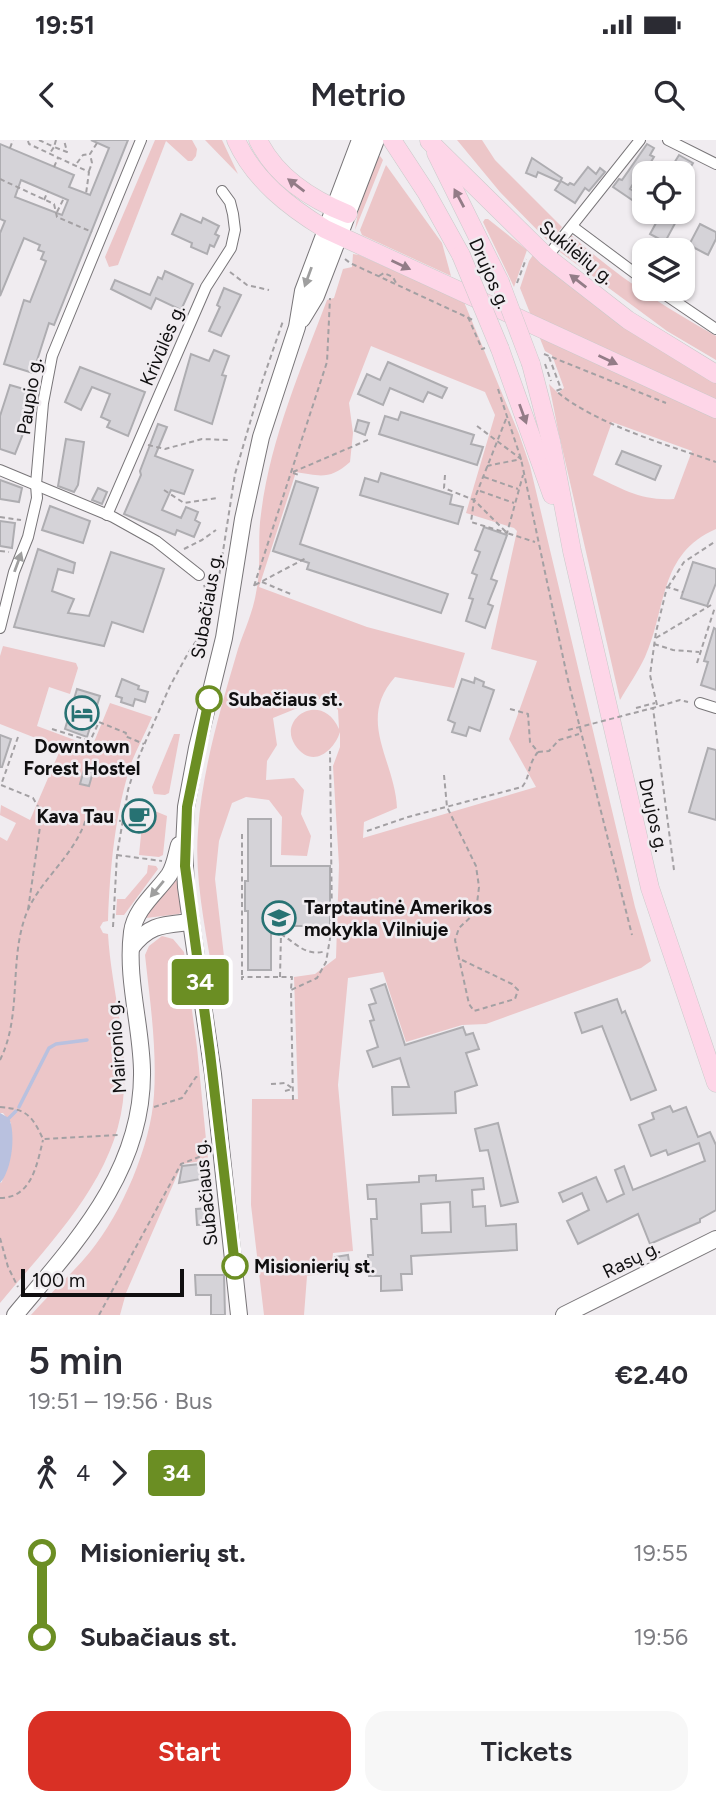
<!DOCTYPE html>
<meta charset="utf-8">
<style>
body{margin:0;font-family:Figtree,sans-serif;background:#f7f7f7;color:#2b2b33;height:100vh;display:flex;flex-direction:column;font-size:26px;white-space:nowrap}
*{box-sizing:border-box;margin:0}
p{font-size:23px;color:#7c7c81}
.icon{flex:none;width:38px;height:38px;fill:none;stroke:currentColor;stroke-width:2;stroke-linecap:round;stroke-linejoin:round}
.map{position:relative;height:1175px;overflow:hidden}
.drawer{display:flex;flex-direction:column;background:#fff;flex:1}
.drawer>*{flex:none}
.badge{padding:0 14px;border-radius:5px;font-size:24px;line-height:46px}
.buttons{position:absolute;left:632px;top:21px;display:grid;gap:14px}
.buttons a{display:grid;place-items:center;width:63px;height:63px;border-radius:14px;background:#fff;box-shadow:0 2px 5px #0004;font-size:35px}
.scale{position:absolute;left:21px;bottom:18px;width:163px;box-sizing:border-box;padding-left:7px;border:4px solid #100f10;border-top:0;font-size:19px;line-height:24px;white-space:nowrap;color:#100f10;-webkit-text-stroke:5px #f0ecf0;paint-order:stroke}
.map>.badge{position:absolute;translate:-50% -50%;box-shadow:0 0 0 4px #fff}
.legs{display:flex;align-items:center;gap:10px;height:77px;padding:0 28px;font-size:23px}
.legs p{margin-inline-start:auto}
.head{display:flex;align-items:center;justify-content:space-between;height:119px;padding:0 28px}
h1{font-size:38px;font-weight:600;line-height:52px}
.button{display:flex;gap:14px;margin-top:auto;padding:14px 28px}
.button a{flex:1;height:80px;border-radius:21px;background:#d93025;color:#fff;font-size:28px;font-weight:600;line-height:80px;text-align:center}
.button a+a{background:#f7f7f7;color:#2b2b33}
ul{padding:0 28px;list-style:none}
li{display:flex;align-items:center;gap:24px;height:84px;font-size:26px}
li i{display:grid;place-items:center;width:10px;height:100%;margin:0 9px;background:currentColor}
li i::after{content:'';width:18px;height:18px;margin:-9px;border:5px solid;border-radius:50%;background:#fff}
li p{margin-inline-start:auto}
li:first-child i{background:linear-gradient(#0000 50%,currentColor 0)}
li:last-child i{background:linear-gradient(currentColor 50%,#0000 0)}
.status{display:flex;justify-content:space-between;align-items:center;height:49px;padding:0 35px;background:#fff;direction:ltr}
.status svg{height:19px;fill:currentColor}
header{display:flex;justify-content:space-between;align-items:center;height:91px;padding:0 28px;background:#fff;font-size:32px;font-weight:600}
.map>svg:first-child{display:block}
</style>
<div class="status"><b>19:51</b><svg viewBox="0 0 49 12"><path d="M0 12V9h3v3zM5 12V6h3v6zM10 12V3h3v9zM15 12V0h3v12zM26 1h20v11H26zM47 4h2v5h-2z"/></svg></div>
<header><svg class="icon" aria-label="back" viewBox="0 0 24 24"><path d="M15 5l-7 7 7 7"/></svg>Metrio<svg class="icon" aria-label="search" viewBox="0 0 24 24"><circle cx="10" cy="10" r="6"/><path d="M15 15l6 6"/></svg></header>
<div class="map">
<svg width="716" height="1175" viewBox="0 0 716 1175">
<rect width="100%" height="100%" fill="#f0ecf0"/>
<g fill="#ecc6c8" fill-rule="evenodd">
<path d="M155,0H192L197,9L196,16L192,21H188L166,1L118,125L109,127L105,117Z"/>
<path d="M205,0H222L238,34Z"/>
<path d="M457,0H482L495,20L562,87L556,95L547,100L500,52Z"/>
<path d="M380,16L383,20L355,90L358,72L376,20Z"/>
<path d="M386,25L442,103L451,136L362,95L360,90Z"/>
<path d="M485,79H488L527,110L514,147L483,82Z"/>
<path d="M571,95C615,135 664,167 716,196V220L667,191L560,112Z"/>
<path d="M353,114L359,115L464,162L519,294L530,326L635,767L651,821L641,828L486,884L462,885L406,902L383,832L348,838L338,945L353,1111L333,1113L331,1133L307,1136L304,1175H264L251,1065L252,959H298L294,837L315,834L336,818L339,725L333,626L340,607V592C334,611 312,630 295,605C277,578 322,550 339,589L338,570L327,556L273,578L277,605L267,621L266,640L294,638L304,650L301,674L311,696L307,716L281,715L282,677L269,660L246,657L232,663L219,701L215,739L227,842L214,844C207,794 194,742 198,691C202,630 221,567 238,509C244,491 253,472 256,453C262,427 257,400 261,374C270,300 301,229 327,160L334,158L343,129L352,127ZM371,206L485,252L495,275L466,373L514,388L517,391L491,509L537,521L509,599L536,647L363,698L364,682L397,668C395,620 356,581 395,537L454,548L465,513L367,487L259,447L296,332C320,336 330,340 350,322L353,293L349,263Z"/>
<path d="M533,115L646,200L716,242V262L532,178L520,148L529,121Z"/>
<path d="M539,196L716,276V389C658,414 667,469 645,517C638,532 628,546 620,560L558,290L549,244L558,253L564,248L552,215L545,211ZM612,282L692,311L674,359C641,361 622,349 593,335Z"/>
<path d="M3,506L76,523L78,528L70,554L49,547L37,586L88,605L94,602L110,563L152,577C146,592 138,606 132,621C115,672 110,728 108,781L103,782L100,787L103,793L108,794C111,846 127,897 124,949C120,1035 52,1100 0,1163V1043L2,1042L11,983L3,973H0V697L7,701L16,683L0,675L1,665L30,680L61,608L0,584V516Z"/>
<path d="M174,594H180L169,653L165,655L154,654L152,647Z"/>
<path d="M150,669L167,676L163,715L159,717L139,715L142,685H148Z"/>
<path d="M148,725L156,726L158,729L124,775H116L117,759H125L147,733Z"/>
<path d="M174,737L179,744L182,771L179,774L146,778L140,782Z"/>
<path d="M162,796L173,799L184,812L197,907L208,1020L182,1024L126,1153L120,1175H31C50,1153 72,1134 90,1112C122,1073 151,1005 154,955C157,908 150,861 145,815L149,806Z"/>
</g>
<path fill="#b9c1df" d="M0,973L9,978C16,994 12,1030 0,1043Z"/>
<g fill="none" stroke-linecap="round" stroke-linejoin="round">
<g stroke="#b9c1df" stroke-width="3.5">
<path d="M19,967L49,908L56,904L87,900"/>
<path d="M9,978L16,971"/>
</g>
</g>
<g fill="#d5d3d8" stroke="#aeadb1" stroke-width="2" fill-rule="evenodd">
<path d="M91,0H128L54,185L49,183L33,233L4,224L24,160L30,162L46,121L41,119L44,112L38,110L40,105L24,98L0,156V93L5,81L0,79V4L74,35L69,47L90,55L109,8ZM21,40L68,60L62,75L15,57Z"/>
<path d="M647,4L654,8L650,15L654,17L649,25L646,23L630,49L642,56L644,53V72H671L679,76L665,102L650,94L656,83L634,70L638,64L613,47L619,39L622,40Z"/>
<path d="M679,15L693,23L687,33H668Z"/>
<path d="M532,18L562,38L560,42L538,32L536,37L526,33Z"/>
<path d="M588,27L596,34L600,28L605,32L589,51L585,48L575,63L555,50L561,41L568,45L570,43L574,45Z"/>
<path d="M181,74L201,83L203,78L219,86L215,94L219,96L214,107L210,105L207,114L191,107L192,103L172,94Z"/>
<path d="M700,84L716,92V99L708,115L689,105Z"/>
<path d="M165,131L193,144L181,170L156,158L151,169L111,149L115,140L150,155L158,137L162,139Z"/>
<path d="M224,148L241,155L221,196L209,191L220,167L217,165Z"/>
<path d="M214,210L229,216L222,235L226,236L212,284L175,270L191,214L209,221Z"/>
<path d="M388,222L447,248L442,258L428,252L423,262L390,248L383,265L358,254L367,234L380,240Z"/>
<path d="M80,227L145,252L128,296L107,287L110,281L101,277L110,254L92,247L81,270L65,262Z"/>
<path d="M10,245L34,252L27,275L30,276L15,314L0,309V276Z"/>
<path d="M401,272L474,295L471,304L483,307L477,325L379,294L385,276L398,280Z"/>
<path d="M358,280L369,283L365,295L355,291Z"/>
<path d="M158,284L167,287L155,316L193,330L184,354L171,350L162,370L181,378L186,367L198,372L195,380L200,383L194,397L177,390L175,395L124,374L141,335L140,331Z"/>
<path d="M66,299L84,302L78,345L74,352L58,346Z"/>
<path d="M622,311L661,326L655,340L616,324Z"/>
<path d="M381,333L452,355L450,364L463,367L458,384L360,355L365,338L378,342Z"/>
<path d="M0,340L22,348L19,362L0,359Z"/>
<path d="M296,341L318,348L300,404L448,454L441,473L307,429L309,423L273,411Z"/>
<path d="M98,348L107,352L102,364L92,360Z"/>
<path d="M50,366L90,381L83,403L42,390Z"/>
<path d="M0,381L15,383L12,408L0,406Z"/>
<path d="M484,387L507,395L491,439L497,441L488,464L493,466L485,488L466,481L473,459L469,458L477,435L472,433L480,412L475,410Z"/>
<path d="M38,409L75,423L73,433L58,429L52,451L74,459L68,473L89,476L111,412L164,429L143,492L112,482L104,506L14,487Z"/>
<path d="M693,422L716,429V443L707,466L681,458Z"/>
<path d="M714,488L716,489V550L701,545L708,522L704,521Z"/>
<path d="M475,538L484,542L483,546L494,550L480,591L469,587L466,596L452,592L455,583L448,580L462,539L474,543Z"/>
<path d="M122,539L139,546L138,549L148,552L145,562L135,559L133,566L121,562L122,558L116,556Z"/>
<path d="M77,549L100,556L87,597L65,589Z"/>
<path d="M0,595L11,599L2,627H0Z"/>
<path d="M708,608L716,610V680L689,672Z"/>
<path d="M84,630L93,632L89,646L80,644Z"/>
<path d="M138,670L148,672L146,683L136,682Z"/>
<path d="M248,679H271V726H330V786H271V830H248V771H245V741H248Z"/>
<path d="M385,844L405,905L463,887L466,895L473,893L479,909L466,913L477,945L455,952L456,973L393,975L392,947H409L400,918L373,927L367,911L378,907L370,881L374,880L369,865L376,863L371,849Z"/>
<path d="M617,859L622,873L625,871L656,950L631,960L602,886L582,893L575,873Z"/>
<path d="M670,966L673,972L686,967L698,997L710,992L716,1005V1070L700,1079V1082L650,1104L638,1074L578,1104L567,1081L589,1070L582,1053L563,1062L559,1053L596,1037L607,1062L624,1054L615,1030L624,1026L633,1050L705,1021L699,1003L668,1015L666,1010L651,1016L639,985L654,979L652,973Z"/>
<path d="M498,983L518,1062L501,1066L488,1010L480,1011L475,989Z"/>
<path d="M209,1023L211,1037L179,1043L182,1026Z"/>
<path d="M436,1035V1041L483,1038L484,1049L472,1050L473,1067L485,1066L486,1086L516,1084L517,1110L411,1116L412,1134H401L402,1150L381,1151V1136H369L368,1115H373L371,1079H377L376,1059H368L367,1045L419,1042V1036ZM450,1062L451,1092L422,1093L421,1064Z"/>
<path d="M210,1068L211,1084L197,1085L196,1069Z"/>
<path d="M348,1115L350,1129L337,1131L335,1117Z"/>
<path d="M195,1135H224L225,1175H211V1155H196Z"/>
</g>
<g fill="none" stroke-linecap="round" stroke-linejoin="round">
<defs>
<g id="minor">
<path d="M668,0L716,24"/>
<path d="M573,87L644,140"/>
<path d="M547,117L640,0"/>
<path d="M657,149L716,189"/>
<path d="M0,330L113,377L156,401L199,435"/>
<path d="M107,375L206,147L231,108L235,90L233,74L230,62L222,51"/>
<path d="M0,488L14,432L28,397L37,358L36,344L43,263L52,216L141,0"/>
<path d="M700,563L716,568"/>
</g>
<g id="secondary">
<path d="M302,179L316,156L376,0"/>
<path d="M131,808C149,784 163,785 191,782"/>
<path d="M15,1175C75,1103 144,1031 142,930C141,884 126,839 132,792C135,769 156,753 169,735C175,726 176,715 179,705"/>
<path d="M239,1175L213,934L186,747L184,707L186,667L197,608L224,498L243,379L261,297L297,187L303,151L360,0"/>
<path d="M564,1175L716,1099"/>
</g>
<g id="primary">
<path d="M236,0C254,40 289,67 325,89L716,269"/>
<path d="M258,0C276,37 310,59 348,74"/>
<path d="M392,0L426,52L461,115"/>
<path d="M429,1L547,117L628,180L716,234"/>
<path d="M436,13L500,142"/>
<path d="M500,209L552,355"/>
<path d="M531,224L551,301L572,411L650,748L716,943"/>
</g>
</defs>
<use href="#minor" stroke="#787578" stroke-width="12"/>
<use href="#secondary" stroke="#787578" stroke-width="18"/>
<use href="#primary" stroke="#cacaca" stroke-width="19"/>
<g stroke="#a3a0a3" stroke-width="2" stroke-dasharray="5 3.5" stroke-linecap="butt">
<path d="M39,0L54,7L50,13"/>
<path d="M56,0L54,7L67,12L64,0"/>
<path d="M28,1L29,4L89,32L86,54"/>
<path d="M10,8L13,0"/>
<path d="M77,23L83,15L89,14"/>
<path d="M54,27L58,18"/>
<path d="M89,31L92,23L90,14L97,3"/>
<path d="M0,39L54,64L57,77L92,92"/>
<path d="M44,60L48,51"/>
<path d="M57,72L64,58"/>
<path d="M345,119L350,123L473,180"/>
<path d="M230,132L247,145L269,150"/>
<path d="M379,136L384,133L393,137L396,143"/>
<path d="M517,143L526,119"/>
<path d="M468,177L482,209L485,208"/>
<path d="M544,214L666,263"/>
<path d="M549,217L561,249L556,251C595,284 667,305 716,322"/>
<path d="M498,249L521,319L567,536L632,795"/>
<path d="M506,279L474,360L471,382L507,393L523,335"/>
<path d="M477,286L521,319L487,326"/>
<path d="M148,305L165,309L202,299L228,300"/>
<path d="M293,332L370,299"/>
<path d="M293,333L299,335"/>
<path d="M445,335L444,348L474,360L507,393L535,402"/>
<path d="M484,337L518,349"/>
<path d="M164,350L184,363L217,358"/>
<path d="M480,351L514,363"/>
<path d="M0,377L21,380"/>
<path d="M184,409L202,400L216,390"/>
<path d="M0,411L9,412"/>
<path d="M262,442L293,455"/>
<path d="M204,445L211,466"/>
<path d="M255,445L306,418"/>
<path d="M254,446L327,222L330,158"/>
<path d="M668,447L684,422L716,401"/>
<path d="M656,498L711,465"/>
<path d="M654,504L673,510L699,512"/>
<path d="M697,523L715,467"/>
<path d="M657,565L650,535L656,492L667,447L683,452"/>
<path d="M636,568L655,563"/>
<path d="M510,569L528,574L530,602L538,612L549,611L559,600L579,594"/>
<path d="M52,589L84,599H91L99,582L126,593L125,596L144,604"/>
<path d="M18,597L1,645L33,658L42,673L28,770"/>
<path d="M444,635L447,667L476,726L479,747L476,772L459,788L455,800L469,864L474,871L515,859L518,850L512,844L460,819"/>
<path d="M367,691L408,677L522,647C531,636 527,625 538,612"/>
<path d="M242,694V837"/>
<path d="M117,715L162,721"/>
<path d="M674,730L653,568L680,560L688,562"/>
<path d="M113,787L117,715L128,650L137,621L170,546L187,515L206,486L217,450L235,334L261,245L283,181"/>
<path d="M280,837L281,794C297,804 306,817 326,811"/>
<path d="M242,840V837H292L291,849"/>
<path d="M0,920C23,874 8,819 27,772C42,737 75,716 87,676L121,681"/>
<path d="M271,944L285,943L292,948"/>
<path d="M285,951L292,949"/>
<path d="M293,960L291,850L317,838L326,822L332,787L330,611"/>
<path d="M0,967C26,969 32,975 43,999L119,995"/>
<path d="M154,967L182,958L196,937H199"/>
<path d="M0,1058C32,1058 37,1024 43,1000"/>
<path d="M0,1098L8,1127L18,1147"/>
<path d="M99,1175L181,1024L209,1013"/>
</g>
<use href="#minor" stroke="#fff" stroke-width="10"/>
<use href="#secondary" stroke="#fff" stroke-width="16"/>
<use href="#primary" stroke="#fed6e8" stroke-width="18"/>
<defs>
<g id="primary-bridge">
<path d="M461,115L500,209"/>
<path d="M500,142L531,224"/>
</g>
</defs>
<use href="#primary-bridge" stroke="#cacaca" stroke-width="19" stroke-linecap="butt"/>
<g stroke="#a3a0a3" stroke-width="2" stroke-dasharray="5 3.5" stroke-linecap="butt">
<path d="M545,224L551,241"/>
<path d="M568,590L653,568"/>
</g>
<use href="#primary-bridge" stroke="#fed6e8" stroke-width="18"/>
</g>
<defs><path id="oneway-solid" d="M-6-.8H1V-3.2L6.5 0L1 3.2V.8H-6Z" transform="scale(1.75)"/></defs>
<g fill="#937c87">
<use href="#oneway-solid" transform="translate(296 45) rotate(-143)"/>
<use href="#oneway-solid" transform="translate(459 58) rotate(-118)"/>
<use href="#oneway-solid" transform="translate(401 125) rotate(25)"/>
<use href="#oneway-solid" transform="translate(578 141) rotate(-142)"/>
<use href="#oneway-solid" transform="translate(608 220) rotate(25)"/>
<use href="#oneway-solid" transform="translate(523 274) rotate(70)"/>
</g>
<g fill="#9f9f9f">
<use href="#oneway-solid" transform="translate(308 137) rotate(110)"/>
<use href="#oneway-solid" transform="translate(18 422) rotate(-70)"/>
<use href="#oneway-solid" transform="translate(157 749) rotate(130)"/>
</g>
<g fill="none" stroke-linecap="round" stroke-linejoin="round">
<defs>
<path id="line-1" d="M209,559L187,667L185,726L210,913L235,1126"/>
</defs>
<use href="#line-1" stroke="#fff" stroke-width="16"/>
<use href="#line-1" stroke="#6b8e23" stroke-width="10"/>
</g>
<defs>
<symbol id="hotel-ring" viewBox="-11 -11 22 22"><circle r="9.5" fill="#f0ecf0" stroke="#277273" stroke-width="1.5"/><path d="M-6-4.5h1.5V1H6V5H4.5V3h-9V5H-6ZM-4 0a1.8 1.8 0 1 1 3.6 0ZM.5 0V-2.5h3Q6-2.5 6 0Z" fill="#277273"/></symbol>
<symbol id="cafe-ring" viewBox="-11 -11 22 22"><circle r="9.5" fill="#f0ecf0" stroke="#277273" stroke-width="1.5"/><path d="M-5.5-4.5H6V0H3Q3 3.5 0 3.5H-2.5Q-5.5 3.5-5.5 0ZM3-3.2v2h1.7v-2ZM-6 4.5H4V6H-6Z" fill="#277273"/></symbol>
<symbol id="school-ring" viewBox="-11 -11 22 22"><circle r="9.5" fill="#f0ecf0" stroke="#277273" stroke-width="1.5"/><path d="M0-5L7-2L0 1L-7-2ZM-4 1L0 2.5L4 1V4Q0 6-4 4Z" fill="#277273"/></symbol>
</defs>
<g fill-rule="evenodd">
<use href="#hotel-ring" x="63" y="554" width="38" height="38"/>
<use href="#cafe-ring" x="120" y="657" width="38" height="38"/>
<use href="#school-ring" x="260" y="759" width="38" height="38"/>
</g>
<g fill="#fff" stroke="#6b8e23" stroke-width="3.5">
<circle cx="209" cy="559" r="12"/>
<circle cx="235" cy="1126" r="12"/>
</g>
<g text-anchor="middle" stroke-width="5" stroke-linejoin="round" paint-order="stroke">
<g font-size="19" fill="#100f10" stroke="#f0ecf0">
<text transform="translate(577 112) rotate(39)" y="7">Sukilėlių g.</text>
<text transform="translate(490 133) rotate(66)" y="7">Drujos g.</text>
<text transform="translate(162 205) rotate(-67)" y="7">Krivūlės g.</text>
<text transform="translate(29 256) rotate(-81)" y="7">Paupio g.</text>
<text transform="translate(206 466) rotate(-80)" y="7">Subačiaus g.</text>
<text transform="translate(654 675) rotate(77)" y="7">Drujos g.</text>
<text transform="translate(116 907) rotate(-94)" y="7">Maironio g.</text>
<text transform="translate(205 1053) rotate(-96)" y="7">Subačiaus g.</text>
<text transform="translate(631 1119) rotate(-26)" y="7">Rasų g.</text>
</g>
<g font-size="19" font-weight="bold" fill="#100f10" stroke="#f0ecf0" text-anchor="start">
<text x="228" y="566">Subačiaus st.</text>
<text x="254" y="1133">Misionierių st.</text>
</g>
<g font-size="19" font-weight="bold" fill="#100f10" stroke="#f0ecf0">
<text x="82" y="613">Downtown<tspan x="82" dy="22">Forest Hostel</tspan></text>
<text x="114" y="683" text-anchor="end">Kava Tau</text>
<text x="304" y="774" text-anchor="start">Tarptautinė Amerikos<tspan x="304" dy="22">mokykla Vilniuje</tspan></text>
</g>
</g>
</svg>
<div class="buttons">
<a><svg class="icon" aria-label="locate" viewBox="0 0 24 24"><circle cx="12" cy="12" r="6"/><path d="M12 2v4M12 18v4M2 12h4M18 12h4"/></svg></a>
<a><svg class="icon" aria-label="layers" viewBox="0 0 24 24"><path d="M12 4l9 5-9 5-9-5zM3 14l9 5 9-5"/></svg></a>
</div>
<div class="scale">100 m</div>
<b class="badge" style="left:200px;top:842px;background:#6b8e23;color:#fff">34</b>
</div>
<section class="drawer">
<div class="head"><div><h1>5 min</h1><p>19:51 – 19:56 · Bus</p></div><b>€2.40</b></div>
<div class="legs"><svg class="icon" aria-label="walk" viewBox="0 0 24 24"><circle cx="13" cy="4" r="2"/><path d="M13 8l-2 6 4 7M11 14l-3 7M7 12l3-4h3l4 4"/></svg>4<svg class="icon" aria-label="forward" viewBox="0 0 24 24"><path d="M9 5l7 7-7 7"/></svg><b class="badge" style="background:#6b8e23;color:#fff">34</b></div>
<ul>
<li><i style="color:#6b8e23"></i><b>Misionierių st.</b><p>19:55</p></li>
<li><i style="color:#6b8e23"></i><b>Subačiaus st.</b><p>19:56</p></li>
</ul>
<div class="button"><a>Start</a><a>Tickets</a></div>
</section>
